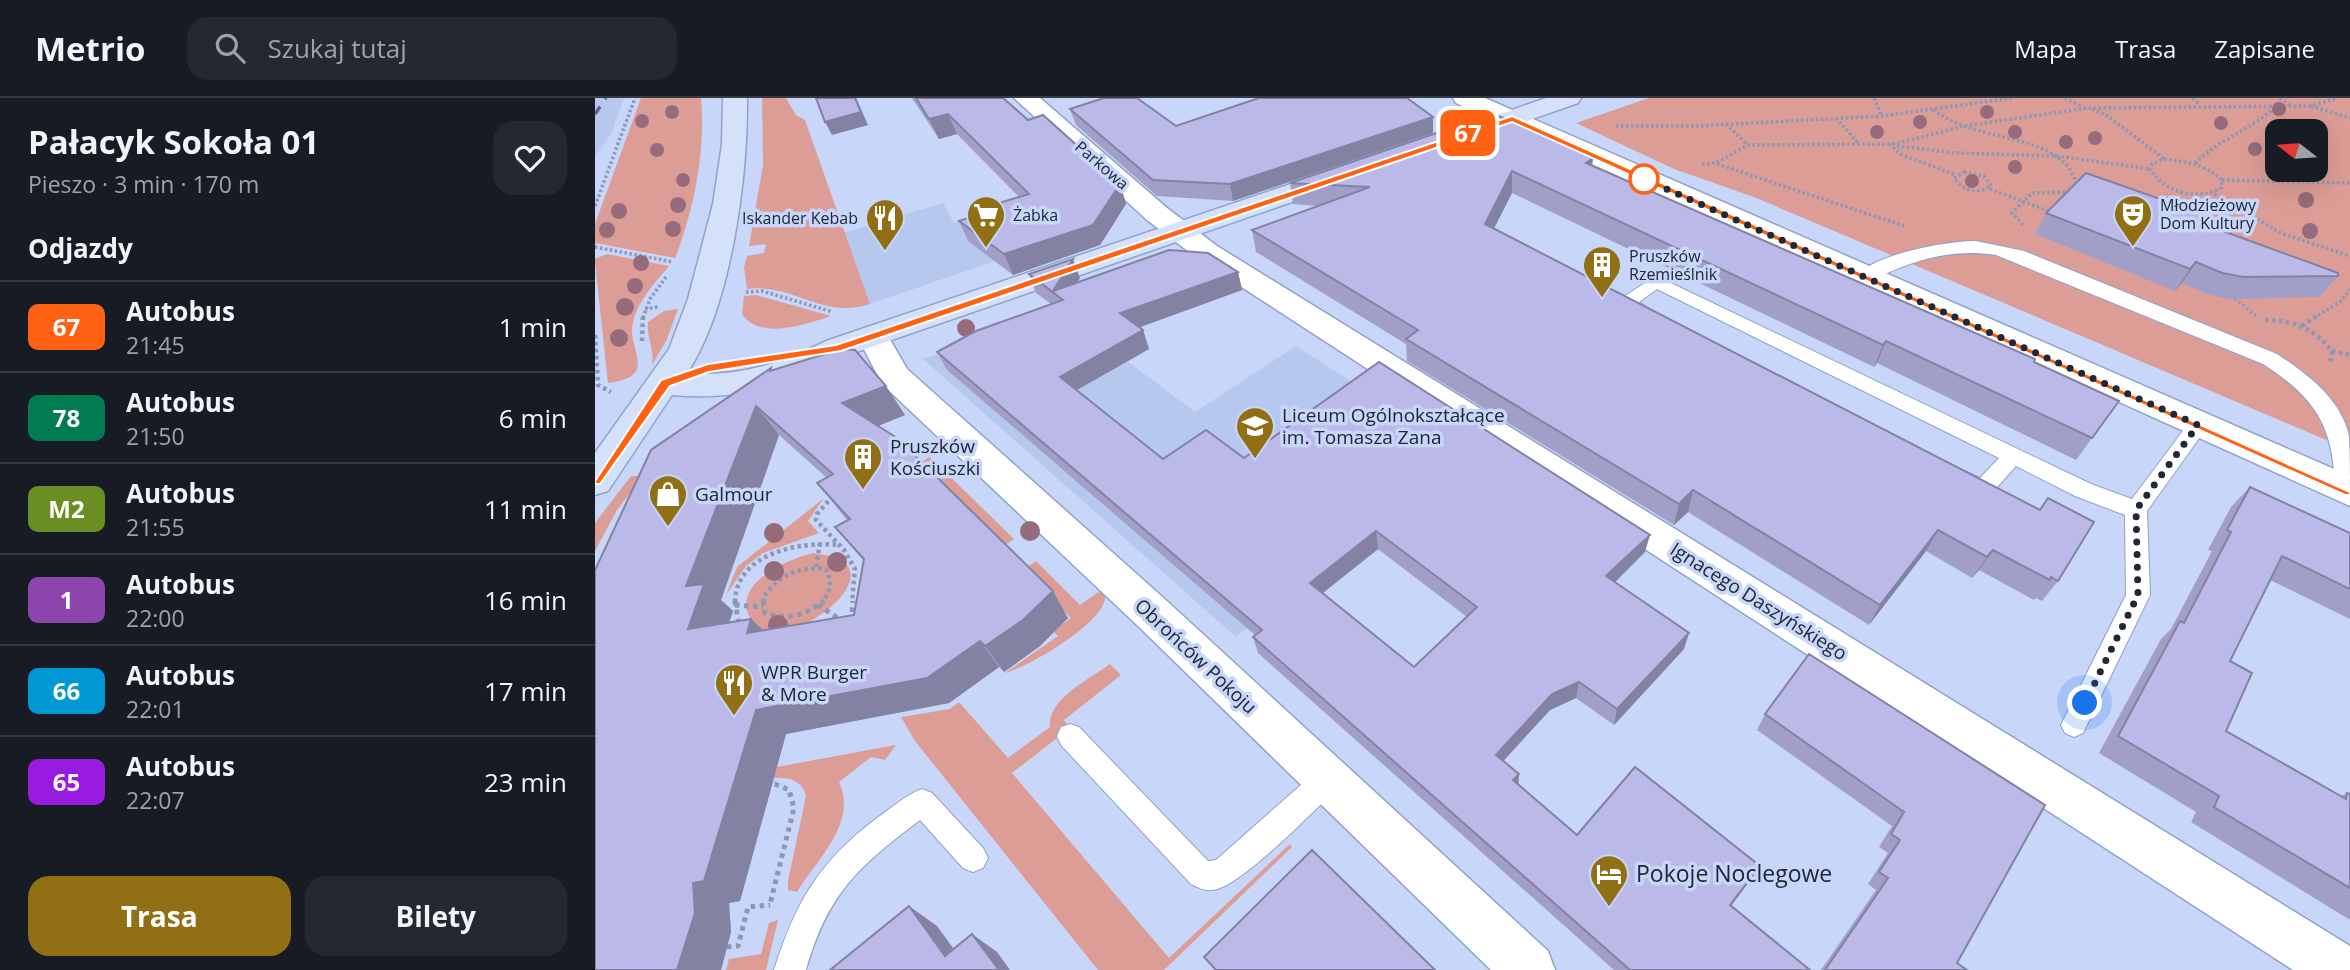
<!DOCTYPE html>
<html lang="pl">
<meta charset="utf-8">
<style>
body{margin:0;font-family:"Open Sans",sans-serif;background:#242831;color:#f1f3f6;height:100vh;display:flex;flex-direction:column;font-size:26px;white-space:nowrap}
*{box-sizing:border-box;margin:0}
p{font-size:23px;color:#9ea1a6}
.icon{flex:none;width:38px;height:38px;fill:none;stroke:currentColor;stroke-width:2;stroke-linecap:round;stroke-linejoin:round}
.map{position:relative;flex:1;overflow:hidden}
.side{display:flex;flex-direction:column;background:#171b24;width:595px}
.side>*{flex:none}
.badge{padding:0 14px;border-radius:10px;font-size:24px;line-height:46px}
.needle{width:46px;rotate:287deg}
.buttons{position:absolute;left:1670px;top:21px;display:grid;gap:14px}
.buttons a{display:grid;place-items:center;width:63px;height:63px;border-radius:14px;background:#171b24;box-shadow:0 7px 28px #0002;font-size:35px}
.you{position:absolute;width:35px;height:35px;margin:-18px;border:5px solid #fff;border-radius:50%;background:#1a73e8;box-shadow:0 0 0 10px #1a73e833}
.map>.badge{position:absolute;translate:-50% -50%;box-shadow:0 0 0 4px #fff}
h2{padding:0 28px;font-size:26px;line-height:63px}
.round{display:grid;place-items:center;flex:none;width:74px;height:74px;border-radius:21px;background:#242831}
.overview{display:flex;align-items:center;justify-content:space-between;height:119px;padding:0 28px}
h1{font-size:33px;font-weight:700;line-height:52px}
.action{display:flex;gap:14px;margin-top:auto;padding:14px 28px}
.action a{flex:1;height:80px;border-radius:21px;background:#916f15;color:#fff;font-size:28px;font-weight:700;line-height:80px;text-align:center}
.action a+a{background:#242831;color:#f1f3f6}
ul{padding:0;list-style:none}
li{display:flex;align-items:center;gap:21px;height:91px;padding:0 28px;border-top:2px solid #363941}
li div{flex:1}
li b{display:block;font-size:26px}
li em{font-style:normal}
li .badge{min-width:77px;font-weight:700;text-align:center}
header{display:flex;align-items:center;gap:42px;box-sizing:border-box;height:98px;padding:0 35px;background:#171b24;border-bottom:2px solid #363941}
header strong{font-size:33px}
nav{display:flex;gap:38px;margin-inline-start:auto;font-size:24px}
.search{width:490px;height:63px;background:#242831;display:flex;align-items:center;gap:18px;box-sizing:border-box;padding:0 24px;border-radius:21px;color:#9ea1a6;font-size:26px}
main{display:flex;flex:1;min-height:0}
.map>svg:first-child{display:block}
</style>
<header>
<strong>Metrio</strong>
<div class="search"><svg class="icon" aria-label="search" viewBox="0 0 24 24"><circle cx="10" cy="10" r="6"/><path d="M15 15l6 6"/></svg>Szukaj tutaj</div>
<nav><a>Mapa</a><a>Trasa</a><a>Zapisane</a></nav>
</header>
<main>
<section class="side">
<div class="overview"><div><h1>Pałacyk Sokoła 01</h1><p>Pieszo · 3 min · 170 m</p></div><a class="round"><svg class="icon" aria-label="heart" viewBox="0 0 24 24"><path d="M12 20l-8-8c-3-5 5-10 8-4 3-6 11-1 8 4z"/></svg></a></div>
<h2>Odjazdy</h2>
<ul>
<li><span class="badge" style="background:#ff6213;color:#fff">67</span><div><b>Autobus</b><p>21:45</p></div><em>1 min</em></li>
<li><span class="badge" style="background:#017b52;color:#fff">78</span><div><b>Autobus</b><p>21:50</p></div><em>6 min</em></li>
<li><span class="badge" style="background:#6b8e23;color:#fff">M2</span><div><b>Autobus</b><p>21:55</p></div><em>11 min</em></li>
<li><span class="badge" style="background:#8e44ad;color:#fff">1</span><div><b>Autobus</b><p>22:00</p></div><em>16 min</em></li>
<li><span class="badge" style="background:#0098d4;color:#fff">66</span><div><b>Autobus</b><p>22:01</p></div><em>17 min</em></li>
<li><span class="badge" style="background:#991bdf;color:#fff">65</span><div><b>Autobus</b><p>22:07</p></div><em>23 min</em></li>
</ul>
<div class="action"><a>Trasa</a><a>Bilety</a></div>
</section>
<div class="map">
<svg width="1755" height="872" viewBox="0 0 1755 872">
<rect width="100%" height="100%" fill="#c7d6f9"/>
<g fill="#b7c8ef">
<path d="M0,0H29L16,36L0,58Z"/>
<path d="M348,105L359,125L392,115L417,157L275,206L248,135Z"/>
<path d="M464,212L600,314L701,248L771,293L851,502L764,437L641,539L328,261Z"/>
</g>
<g fill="#dc9d96" fill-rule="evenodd">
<path d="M46,0H106C111,52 99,111 80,160L0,145V126Z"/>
<path d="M167,0H191L201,17L210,22L275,206C228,222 199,185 152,191L149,169L152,158L169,155L171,146L154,148L168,67Z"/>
<path d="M1054,0H1755V352L1159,99L1079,71L981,25ZM1682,33H1720V72H1682Z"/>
<path d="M12,156L74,168C61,183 42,205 38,224C31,252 66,278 13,285L0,164V161Z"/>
<path d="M161,197L236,218C212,226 165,243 147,216L149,198Z"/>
<path d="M83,211L72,241L57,267C60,251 51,239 53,224L69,213Z"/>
<path d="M335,359L419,441L406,450L321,367Z"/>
<path d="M36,378H48L22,412L0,453V425Z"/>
<path d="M229,400L213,423L224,435L168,455L151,468L131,497L142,469Z"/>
<path d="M218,455C226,457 238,457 245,461C281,484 216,528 195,532C184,534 172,533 162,530C127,491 186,463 218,455Z"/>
<path d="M441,463L485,507L505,493L510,498C512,523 434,569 410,575L463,538L458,533L476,520L428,472Z"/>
<path d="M515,566L526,577L469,622L475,630L417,675L574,860L695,746L697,749L569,872H503L320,643L306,619L355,611L364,604L413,660L455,629C452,601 495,581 515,566Z"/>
<path d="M301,647L290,662L276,659L244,684C263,725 222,761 202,794L193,792V783L211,698C207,682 193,679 178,680L19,699Z"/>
<path d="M183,822L171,872H131L134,861L166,856L174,825Z"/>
</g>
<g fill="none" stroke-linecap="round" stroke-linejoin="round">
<defs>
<g id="lane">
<path d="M1381,143L1429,153L1682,256C1712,276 1746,301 1754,338C1755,356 1755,380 1755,399L1743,398L1740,392C1739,329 1721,300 1668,266L1401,157C1353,150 1317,163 1275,183L1269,184L1260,179C1279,156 1352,143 1381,143Z"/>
<path d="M1061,178L1496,386L1537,401L1596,322H1610L1613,327L1610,332L1552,413L1555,497L1488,635L1479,639L1470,635L1466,627L1531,497L1530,417L1480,398L1421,368L1395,397C1382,401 1363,392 1356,380L1359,374L1367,372L1385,380L1404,360L1062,191L1044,204L1060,216L1058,220C1045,223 1029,215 1022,205L1025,201Z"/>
<path d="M475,626L484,629L613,763L621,762L723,672L733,668L743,672L747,681L743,690C720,711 643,792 617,792C609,793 602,789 596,786L466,647L462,638L466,629Z"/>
<path d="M327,691L337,695L388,750L393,760L388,770L378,774L368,770L325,722C263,769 233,795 211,872H179C201,803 224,764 282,720C297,710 310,697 327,691Z"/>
</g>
<g id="street">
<path d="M419,0H445L572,110L622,148L1755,848V872H1698L602,160L552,122Z"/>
<path d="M858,0H890L1755,378V408L861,5Z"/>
<path d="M278,228L289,231L312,271L573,504L953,853L960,872H896L543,528L287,286L262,238L267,231Z"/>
</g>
<g id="secondary">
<path d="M128,0H152C153,79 136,210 92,275C143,279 185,266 231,243L737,72H755L759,78L755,84L253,257C197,288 142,303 77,297L13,393L0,397V355L74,251L93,201L118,106L127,46Z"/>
<path d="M951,0H986L983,5L872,44H854L850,39L854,34Z"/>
</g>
</defs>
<use href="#lane" stroke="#8fa2cb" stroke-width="2"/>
<use href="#street" stroke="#8fa2cb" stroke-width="3"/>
<use href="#secondary" stroke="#8fa2cb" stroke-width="3"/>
<g stroke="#8c98b4" stroke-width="3.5" stroke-dasharray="2.5 2.5" stroke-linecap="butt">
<path d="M1279,0L1286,17"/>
<path d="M1470,0L1488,9"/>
<path d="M1598,0L1605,7"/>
<path d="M1685,0L1695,7"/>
<path d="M1716,8L1755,20"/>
<path d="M1497,11L1511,17L1569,61"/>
<path d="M1338,12C1352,21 1366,28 1382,32C1413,42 1476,47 1481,88"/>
<path d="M1241,20L1263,45"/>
<path d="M1131,26L1153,47"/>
<path d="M1021,28H1102L1287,18L1417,0"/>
<path d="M1294,46L1307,57L1361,77"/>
<path d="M1302,48L1361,55L1462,58L1555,71"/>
<path d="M1569,61C1592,64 1609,66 1627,82L1626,90C1601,103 1570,95 1555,71L1557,66Z"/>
<path d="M1600,65C1623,43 1651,33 1676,13L1675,7"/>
<path d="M1107,66L1121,65L1153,47L1300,46L1369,28L1493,10L1715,8L1743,0"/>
<path d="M1122,66L1309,128"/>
<path d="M1369,74L1389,78L1396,88C1382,97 1369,93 1359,80Z"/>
<path d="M1627,82L1755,85"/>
<path d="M1395,91L1456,114"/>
<path d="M1619,96L1686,135L1755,158"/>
<path d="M0,108L40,0"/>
<path d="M1428,127L1417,115L1437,95L1475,94"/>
<path d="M0,149L78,164"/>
<path d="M151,194L167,193L238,214"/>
<path d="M1640,200L1662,219"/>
<path d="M50,211L63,209"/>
<path d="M48,220L55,201L71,179"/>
<path d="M1719,220L1745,204L1755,191"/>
</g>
<g stroke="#8c98b4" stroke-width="4.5" stroke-dasharray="3.5 3.5" stroke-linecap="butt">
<path d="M1670,222C1698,222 1720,231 1737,253L1735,266"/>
<path d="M1707,228L1722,218"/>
<path d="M0,237L3,287L16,294"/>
<path d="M47,243L48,218"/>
<path d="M1737,253L1755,257"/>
<path d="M238,398L222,416L221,422L249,452L260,471L257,504"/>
<path d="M221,469L225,445"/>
<path d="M140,504C141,454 207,443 245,447"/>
<path d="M169,504L168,500C184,476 204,468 231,471C237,485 237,493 226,504"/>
</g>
<g stroke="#8c98b4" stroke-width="5" stroke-dasharray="4.5 4.5" stroke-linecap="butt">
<path d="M140,503L144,527"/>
<path d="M168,503L170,515C192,523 211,517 229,503"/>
<path d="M140,507L168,509"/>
<path d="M223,507L246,522"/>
<path d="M256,523L258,503"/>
<path d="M171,688L180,686L194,692L199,710L175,806"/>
<path d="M132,849L143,848L153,809L175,807"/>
</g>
<use href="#lane" fill="#fff" fill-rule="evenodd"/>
<use href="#street" fill="#fff" fill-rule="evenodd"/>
<use href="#secondary" fill="#d5e0fb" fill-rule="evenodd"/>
<path stroke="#5b647b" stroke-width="3.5" stroke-dasharray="9 9" stroke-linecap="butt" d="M0,16L11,0"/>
</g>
<g fill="#966c7c">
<circle cx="1684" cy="11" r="7"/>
<circle cx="77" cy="14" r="7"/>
<circle cx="1392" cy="14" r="7"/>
<circle cx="47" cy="23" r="7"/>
<circle cx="1325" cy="24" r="7"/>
<circle cx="1626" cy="25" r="7"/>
<circle cx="1282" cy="34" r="7"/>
<circle cx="1420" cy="34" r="7"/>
<circle cx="1500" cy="40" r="7"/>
<circle cx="1471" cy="44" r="7"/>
<circle cx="1660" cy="51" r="7"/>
<circle cx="62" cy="52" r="7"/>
<circle cx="1420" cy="69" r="7"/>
<circle cx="88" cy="82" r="7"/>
<circle cx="1377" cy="83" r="7"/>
<circle cx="1711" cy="102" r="8"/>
<circle cx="83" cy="107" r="8"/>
<circle cx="24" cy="113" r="8"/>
<circle cx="78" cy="131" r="8"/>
<circle cx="12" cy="132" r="8"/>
<circle cx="1715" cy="133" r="8"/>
<circle cx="46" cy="165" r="8"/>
<circle cx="40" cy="188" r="8"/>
<circle cx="30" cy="209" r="9"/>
<circle cx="371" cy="230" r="9"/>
<circle cx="24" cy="240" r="9"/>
<circle cx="435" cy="433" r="10"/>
<circle cx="179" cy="435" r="10"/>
<circle cx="242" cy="464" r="10"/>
<circle cx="179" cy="473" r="10"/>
<circle cx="183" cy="527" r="10"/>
</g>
<g fill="#a19fc7" fill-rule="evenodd">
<path d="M317,0H408L433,22L525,86L531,106L505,147L418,177L373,143L364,123L393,113L391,109L424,99L362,36L344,41Z"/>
<path d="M475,11L581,28L838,35L638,103L562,98L481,27Z"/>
<path d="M867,35L998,68L1524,303L1481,362L1282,265L1279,269L917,95L899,130L1463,483L1447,503L1441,500L1439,502L1384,472L1377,480L1331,453L1274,527L1093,414L1079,427L812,263L811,246L661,154L657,132L724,108L698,106L695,85Z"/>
<path d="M1451,115L1626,133L1743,178L1724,199L1632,201L1612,196L1587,185L1580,193L1440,136Z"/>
<path d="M643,174L647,192L544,229L548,232L554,251L482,292L568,361L649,360L1050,454L1020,484L1089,551L1019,627L981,600L955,612L908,663L924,676L923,687L982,737L1156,781L1136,807L1215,872H1019L663,555L658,539L660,537L352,272L342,254L456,206L441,195L434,176L485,180L482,184ZM783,451L872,519L819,569L728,495Z"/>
<path d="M178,272L310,317L283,328L473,520L445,548L409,574L404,569L354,605L191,636L145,803L134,805L136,834L126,872H0V472ZM184,337L232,380L222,385L252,422L240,429L269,463L259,517L168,532L134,524L138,513L126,502Z"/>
<path d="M1655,389L1755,435V521L1675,482L1635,563L1631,633L1746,698L1752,695L1755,696V822L1596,724L1601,714L1504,655L1566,541L1576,531L1617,453L1613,452L1636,409Z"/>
<path d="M1170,616L1450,707L1362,865L1372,872H1226L1281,792L1273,786L1293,755L1284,749L1297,728L1162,632Z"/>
</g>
<g fill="#8382a2">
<path d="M260,0H261L273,27L237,37L230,24Z"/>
<path d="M353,16L362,36L344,41L334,21Z"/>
<path d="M838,19V35L638,103L635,86Z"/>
<path d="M998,60L996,82L991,65Z"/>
<path d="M917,73V95L890,148V126Z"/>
<path d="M525,86L531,106L505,147L418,177L409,156Z"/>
<path d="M478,161L485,180L469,205L468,202L458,193Z"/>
<path d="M1601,164L1587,185L1580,193L1595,171Z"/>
<path d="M643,174L647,192L532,234L525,215Z"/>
<path d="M548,232L554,251L473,297L465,279Z"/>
<path d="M1291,243L1282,265L1279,269L1288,247Z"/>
<path d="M291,288L310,317L268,334L247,305Z"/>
<path d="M161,308L184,337L126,502L138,513L123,558L93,531L91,488Z"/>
<path d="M1098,392L1093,414L1079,427L1084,406Z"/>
<path d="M1343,432L1331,453L1274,527L1285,507Z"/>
<path d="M781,433L783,451L719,502L715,485Z"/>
<path d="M1055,437L1050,454L1008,496L1011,478Z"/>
<path d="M1398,452L1384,472L1377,480L1392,459Z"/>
<path d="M458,493L473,520L445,548L409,574L390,548Z"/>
<path d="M156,521L184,547L152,535Z"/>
<path d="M1094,535L1089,551L1019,627L1022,611Z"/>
<path d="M385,543L404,569L354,605L191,636L145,803L134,805L136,834L126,872H82L98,785L161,612Z"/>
<path d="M984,584L981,600L955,612L900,672L901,657L957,596Z"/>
<path d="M924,676L923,690L918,682Z"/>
<path d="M1165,768L1156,781L1128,819L1135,807Z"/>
<path d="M314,808L342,828L374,872L350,858Z"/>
<path d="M377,836L402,854L415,872H404Z"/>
</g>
<g fill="#bbb9e7" stroke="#8382a2" stroke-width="2" fill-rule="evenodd">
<path d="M221,0H260L266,14L230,24Z"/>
<path d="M321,0H408L433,22L448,17L525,86L498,127L409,156L364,123L394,113L391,109L434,96L353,16L334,21Z"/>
<path d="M509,0H542L581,28L664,0H812L838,19L635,86L558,82L475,11Z"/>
<path d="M899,16L998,60L991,65L1440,261L1439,264L1524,303L1497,340L1291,243L1288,247L917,73L890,126L1445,412L1453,400L1499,424L1463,483L1456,479L1455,482L1398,452L1392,459L1343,432L1285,507L1098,392L1084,406L811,241L823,232L657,132L775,89L695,85L859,29L867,35L874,24Z"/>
<path d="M1491,75L1625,122L1630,127L1625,132L1743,175V178L1648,179L1627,175L1601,164L1595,171L1451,115Z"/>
<path d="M574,152L613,155L643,174L525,215L548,232L465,279L568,361L611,332L649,360L784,264L1055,437L1011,478L1094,535L1022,611L984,584L957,596L901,657L924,676L918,682L982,737L1040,669L1165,768L1135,807L1215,872H1035L658,539L667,532L342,254L381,233L468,202L434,176L478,161L458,193ZM781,433L882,509L819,569L715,485Z"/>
<path d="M246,251L260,252L291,288L247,305L302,340L458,493L428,522L390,548L385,543L332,580L161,612L109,783L98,785L100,815L82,872H0V472L56,352L176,270L175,273ZM161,308L238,376L222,385L255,421L240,429L269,461L259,517L152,535L156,521L93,531L109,486L91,488Z"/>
<path d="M1655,389L1755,435V491L1687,458L1635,563L1657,575L1631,633L1751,701L1752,695L1755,696V790L1619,709L1624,698L1523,638L1585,523L1589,525L1636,434L1632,432Z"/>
<path d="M1214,556L1450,707L1362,865L1372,872H1230L1293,780L1284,774L1305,742L1296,736L1309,714L1170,616Z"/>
<path d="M717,752L840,872H621L609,859Z"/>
<path d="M314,808L350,858L377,836L404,872H235Z"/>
</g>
<path fill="#ff6213" stroke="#fff" stroke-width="2" d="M917,18L1755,394V397H1750L917,24L246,253L114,274L75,288L5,386H0V383L66,282L113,266L241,247Z"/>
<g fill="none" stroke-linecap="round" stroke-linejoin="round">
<path stroke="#202737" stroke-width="7" stroke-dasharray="0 12.6" d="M1049,81L1603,327L1541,412L1543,497L1490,605"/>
</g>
<defs>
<symbol id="theatre-pin" viewBox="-11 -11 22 30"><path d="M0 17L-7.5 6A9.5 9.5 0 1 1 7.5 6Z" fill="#916f15" stroke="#c7d6f9"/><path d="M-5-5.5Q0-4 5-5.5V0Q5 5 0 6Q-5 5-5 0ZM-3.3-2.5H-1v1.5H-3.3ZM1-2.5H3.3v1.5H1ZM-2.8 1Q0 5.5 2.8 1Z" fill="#fff"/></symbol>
<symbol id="supermarket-pin" viewBox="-11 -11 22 30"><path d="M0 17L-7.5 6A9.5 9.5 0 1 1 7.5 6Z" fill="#916f15" stroke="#c7d6f9"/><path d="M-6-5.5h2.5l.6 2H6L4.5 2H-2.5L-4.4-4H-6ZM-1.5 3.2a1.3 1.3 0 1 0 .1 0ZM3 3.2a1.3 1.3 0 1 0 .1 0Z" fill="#fff"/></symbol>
<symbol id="restaurant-pin" viewBox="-11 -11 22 30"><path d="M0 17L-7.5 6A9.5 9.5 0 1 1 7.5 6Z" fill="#916f15" stroke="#c7d6f9"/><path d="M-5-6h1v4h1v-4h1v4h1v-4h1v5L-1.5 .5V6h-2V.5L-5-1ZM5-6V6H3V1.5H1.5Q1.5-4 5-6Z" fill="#fff"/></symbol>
<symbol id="building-pin" viewBox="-11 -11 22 30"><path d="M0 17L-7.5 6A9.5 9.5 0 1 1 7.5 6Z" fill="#916f15" stroke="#c7d6f9"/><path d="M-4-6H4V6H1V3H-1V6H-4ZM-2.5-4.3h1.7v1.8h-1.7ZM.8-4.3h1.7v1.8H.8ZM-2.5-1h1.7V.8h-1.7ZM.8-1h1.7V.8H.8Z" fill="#fff"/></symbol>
<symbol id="school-pin" viewBox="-11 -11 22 30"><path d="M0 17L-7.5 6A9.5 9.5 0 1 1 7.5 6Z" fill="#916f15" stroke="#c7d6f9"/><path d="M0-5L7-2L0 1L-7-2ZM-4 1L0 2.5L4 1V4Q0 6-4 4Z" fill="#fff"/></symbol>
<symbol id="shop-pin" viewBox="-11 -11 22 30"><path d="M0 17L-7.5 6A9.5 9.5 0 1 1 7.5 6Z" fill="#916f15" stroke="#c7d6f9"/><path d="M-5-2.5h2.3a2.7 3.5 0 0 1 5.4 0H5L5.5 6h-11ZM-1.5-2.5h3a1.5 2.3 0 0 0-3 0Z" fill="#fff"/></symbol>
<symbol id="hotel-pin" viewBox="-11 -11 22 30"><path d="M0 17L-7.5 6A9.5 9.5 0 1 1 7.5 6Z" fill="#916f15" stroke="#c7d6f9"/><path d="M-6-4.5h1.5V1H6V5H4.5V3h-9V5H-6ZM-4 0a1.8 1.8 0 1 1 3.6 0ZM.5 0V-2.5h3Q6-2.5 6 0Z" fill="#fff"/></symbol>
</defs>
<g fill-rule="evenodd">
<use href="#theatre-pin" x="1516" y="94" width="44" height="60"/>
<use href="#supermarket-pin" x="369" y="95" width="44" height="60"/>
<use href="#restaurant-pin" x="268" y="98" width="44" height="60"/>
<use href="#building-pin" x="985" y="145" width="44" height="60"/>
<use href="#school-pin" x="638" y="306" width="44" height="60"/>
<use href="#building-pin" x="246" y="337" width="44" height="60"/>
<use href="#shop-pin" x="51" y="374" width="44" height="60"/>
<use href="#restaurant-pin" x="117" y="563" width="44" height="60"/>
<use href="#hotel-pin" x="992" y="754" width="44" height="60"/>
</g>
<circle fill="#fff" stroke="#ff6213" stroke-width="3.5" cx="1049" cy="81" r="14"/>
<g text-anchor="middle" stroke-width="7" stroke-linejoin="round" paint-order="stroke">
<g font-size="16" fill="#202737" stroke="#c7d6f9">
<text transform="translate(507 67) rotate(41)" y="6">Parkowa</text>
</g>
<g font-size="16" fill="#202737" stroke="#c7d6f9" text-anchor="start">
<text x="1565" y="113">Młodzieżowy<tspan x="1565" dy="18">Dom Kultury</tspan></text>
<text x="418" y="123">Żabka</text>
<text x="263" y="126" text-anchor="end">Iskander Kebab</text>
<text x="1034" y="164">Pruszków<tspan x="1034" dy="18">Rzemieślnik</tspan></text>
</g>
<g font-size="19" fill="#202737" stroke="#c7d6f9" text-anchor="start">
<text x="687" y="324">Liceum Ogólnokształcące<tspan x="687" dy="22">im. Tomasza Zana</tspan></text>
<text x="295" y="355">Pruszków<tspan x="295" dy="22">Kościuszki</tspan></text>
<text x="100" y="403">Galmour</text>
<text x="166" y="581">WPR Burger<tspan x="166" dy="22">&amp; More</tspan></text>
</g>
<g font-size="19" fill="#202737" stroke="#c7d6f9">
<text transform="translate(1164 503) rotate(32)" y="7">Ignacego Daszyńskiego</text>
<text transform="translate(601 558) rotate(43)" y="7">Obrońców Pokoju</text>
</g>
<g font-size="23" fill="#202737" stroke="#c7d6f9" text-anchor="start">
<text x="1041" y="784">Pokoje Noclegowe</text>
</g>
</g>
</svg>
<div class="buttons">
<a><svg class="needle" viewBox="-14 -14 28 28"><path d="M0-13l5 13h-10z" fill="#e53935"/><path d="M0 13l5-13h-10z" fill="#9ea1a6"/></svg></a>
</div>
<div class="you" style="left:1490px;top:605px"></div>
<b class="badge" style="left:873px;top:35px;background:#ff6213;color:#fff">67</b>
</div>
</main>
